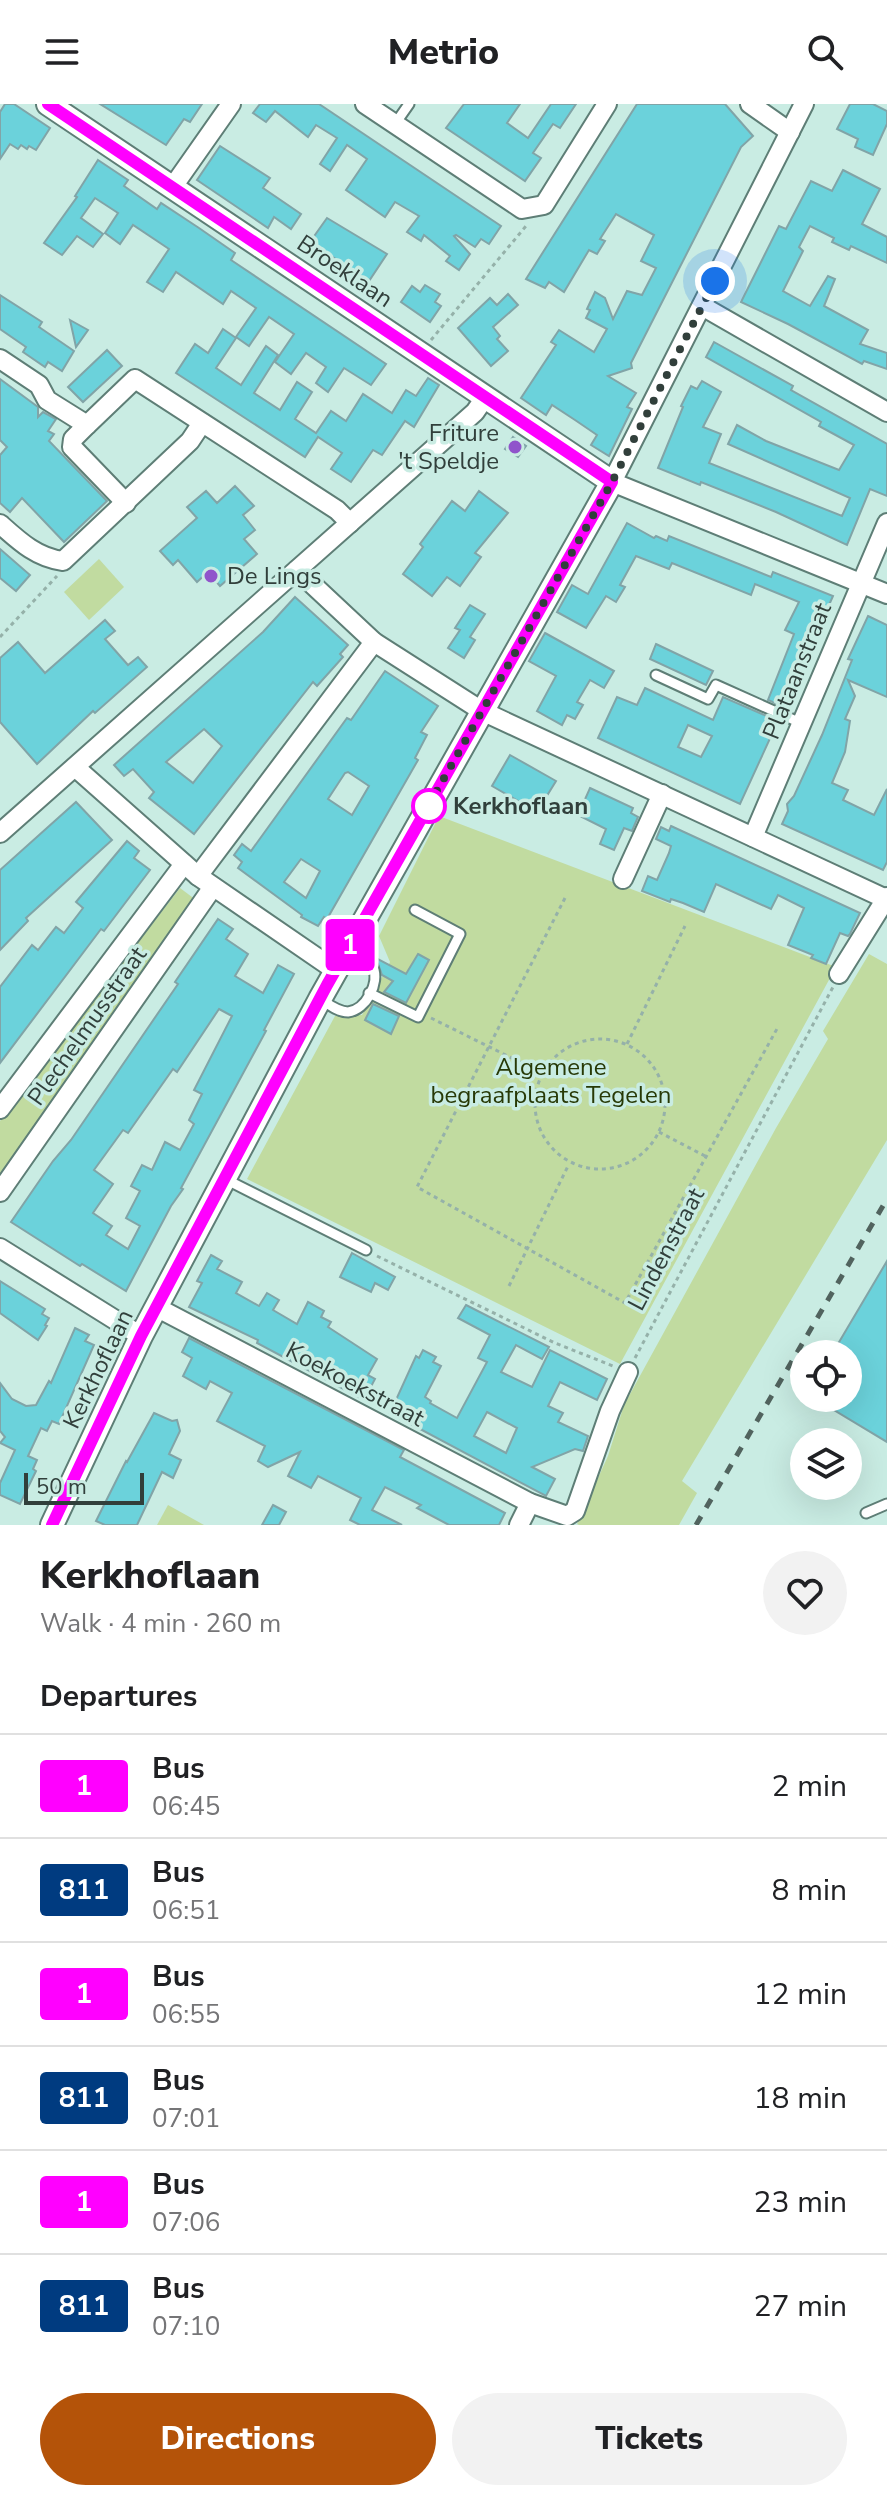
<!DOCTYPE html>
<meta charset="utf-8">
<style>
body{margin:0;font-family:"Nunito Sans",sans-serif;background:#f2f2f2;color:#202124;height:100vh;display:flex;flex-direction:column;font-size:30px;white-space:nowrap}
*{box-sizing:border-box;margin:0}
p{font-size:26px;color:#757577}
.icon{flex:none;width:44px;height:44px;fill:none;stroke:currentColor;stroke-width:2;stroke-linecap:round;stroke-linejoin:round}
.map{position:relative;height:1421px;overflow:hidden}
.side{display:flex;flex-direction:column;background:#fff;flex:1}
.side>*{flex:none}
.badge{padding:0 16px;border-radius:6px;font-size:28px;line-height:52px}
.controls{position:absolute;left:790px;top:1236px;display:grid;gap:16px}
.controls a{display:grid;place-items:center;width:72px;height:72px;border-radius:50%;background:#fff;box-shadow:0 8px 32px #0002;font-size:40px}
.scale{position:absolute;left:24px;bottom:20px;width:120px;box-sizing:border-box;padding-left:8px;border:4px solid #313f3b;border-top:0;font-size:22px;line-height:28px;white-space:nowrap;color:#313f3b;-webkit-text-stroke:6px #c9ece3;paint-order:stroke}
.you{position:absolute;width:40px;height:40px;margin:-20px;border:6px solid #fff;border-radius:50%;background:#1a73e8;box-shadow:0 0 0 12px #1a73e833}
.map>.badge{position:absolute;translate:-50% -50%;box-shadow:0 0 0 4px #fff}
h2{padding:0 40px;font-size:30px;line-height:72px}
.round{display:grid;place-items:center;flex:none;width:84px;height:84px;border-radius:42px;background:#f2f2f2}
.summary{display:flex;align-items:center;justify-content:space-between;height:136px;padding:0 40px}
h1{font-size:38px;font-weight:800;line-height:60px}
.cta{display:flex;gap:16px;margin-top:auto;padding:16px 40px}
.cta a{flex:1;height:92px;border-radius:48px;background:#b45309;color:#fff;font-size:32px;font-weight:800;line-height:92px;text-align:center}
.cta a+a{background:#f2f2f2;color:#202124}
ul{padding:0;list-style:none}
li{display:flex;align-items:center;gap:24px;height:104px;padding:0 40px;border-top:2px solid #e0e0e0}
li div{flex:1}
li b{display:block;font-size:30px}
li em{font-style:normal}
li .badge{min-width:88px;font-weight:700;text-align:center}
header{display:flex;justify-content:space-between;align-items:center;height:104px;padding:0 40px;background:#fff;font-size:36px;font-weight:800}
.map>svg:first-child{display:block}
</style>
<header><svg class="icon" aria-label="menu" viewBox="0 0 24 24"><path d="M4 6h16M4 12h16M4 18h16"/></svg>Metrio<svg class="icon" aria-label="search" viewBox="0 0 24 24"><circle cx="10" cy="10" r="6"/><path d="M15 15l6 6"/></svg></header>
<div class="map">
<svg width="887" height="1421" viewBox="0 0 887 1421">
<rect width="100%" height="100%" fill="#c9ece3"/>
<g fill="#c1dba0">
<path d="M99,455L124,483L89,516L64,488Z"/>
<path d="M439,712L836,863L620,1260L247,1075L335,912L362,911L390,858L379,832Z"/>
<path d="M180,784L196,796L0,1073V1017Z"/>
<path d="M869,850L887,860V1036L682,1377L697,1389L679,1421H579L577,1420L608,1352L624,1301L776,1024L828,935L823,927Z"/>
<path d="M168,1401L204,1421H157Z"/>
</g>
<g fill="#6bd2db" stroke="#81a4a7" stroke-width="2" fill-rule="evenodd">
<path d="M5,0H14L50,24L36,46L29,42L27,45L21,41L18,45L10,40L0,55V8Z"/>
<path d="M100,0H202L190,18L184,15L166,41Z"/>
<path d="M260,0H319L501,122L489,140L481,135L475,143L456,131L454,132L470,150L459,166L446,157L450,152L424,131L421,137L407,128L419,112L395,98L385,113L346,86L367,55L347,41L330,67L320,60L337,34L316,21L308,33L275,7L266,18L253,9Z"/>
<path d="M464,0H520L507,19L528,34L551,0H576L560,24L553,20L533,49L541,54L525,77L446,24Z"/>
<path d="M637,0H725L753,32L741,43L631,259L632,264L608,272L636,289L627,303L632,305L609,352L591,341L597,331L575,316L552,301L546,311L521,294L556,241L551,238L559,226L594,248L607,225L586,214L590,206L587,205L595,188L605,194L613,215L627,187L642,191L656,164L641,157L654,131L616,110L600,135L605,137L597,150L589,146L564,188L549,178L545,184L526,175Z"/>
<path d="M850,0H873L887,7V20L873,51L855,43L858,35L837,25Z"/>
<path d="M220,42L270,74L263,84L301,110L291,125L274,113L268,124L197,76Z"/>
<path d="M98,56L128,76L124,82L157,105L161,99L199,124L235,149L231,156L386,260L371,281L344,264L328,288L316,279L326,263L306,249L291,270L275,258L294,230L269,213L249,242L236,233L256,204L231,187L223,200L176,168L163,188L147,178L169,145L133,121L120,140L105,129L118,109L95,94L81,114L103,130L93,143L77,132L62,151L44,139L77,93L75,92Z"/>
<path d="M843,66L880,85L862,120L887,133V159L851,142L849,146L832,138L834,134L810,122L799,143L803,147L783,187L810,202L828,172L835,175L824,202L868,226L860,240L887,249V265L864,257L862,260L788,220L741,198L779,122L786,125L811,77L832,87Z"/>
<path d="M327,114L387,150L369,177L310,138Z"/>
<path d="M425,181L440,190L435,198L441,202L430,218L401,198L412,182L420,188Z"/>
<path d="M508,190L518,201L493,223L500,232L497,235L508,247L491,262L458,224L490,194L497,201Z"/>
<path d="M0,191L42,218L39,223L74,247L62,267L48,258L45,263L23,248L26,243L0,225Z"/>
<path d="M70,216L88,226L76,243Z"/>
<path d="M223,225L236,234L216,264L241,281L266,242L278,251L254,289L280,306L297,278L312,288L295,315L316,329L331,307L346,317L363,290L392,309L406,286L416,292L428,274L439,281L414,323L405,317L382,351L373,346L351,378L331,365L342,349L318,333L305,353L176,269L195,240L208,249Z"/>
<path d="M714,238L793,282L791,286L887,340V392L870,385L847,441L776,408L701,378L700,381L658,364L683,303L681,302L691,282L697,285L702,277L721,288L703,323L721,330L709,359L842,412L850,394L728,340L737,321L766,337L839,366L854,341L819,322L821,318L706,253Z"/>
<path d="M107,246L122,262L83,298L68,283Z"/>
<path d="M0,275L38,303V313L43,308L56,315L48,327L54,330L49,337L107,397L64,438L22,394L10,408L0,399V351L7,343L0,336Z"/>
<path d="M513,333L526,342L518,353L505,345Z"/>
<path d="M235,382L254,402L243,411L255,426L244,435L257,450L220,482L208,468L197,478L178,456L173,461L160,447L197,414L187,403L206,387L217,399Z"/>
<path d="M479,387L508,409L475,449L481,453L460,482L447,473L432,492L403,470L423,443L420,440L452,397L465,407Z"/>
<path d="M627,419L654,434L656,432L667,437L669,432L771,473L773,468L833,492L784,603L768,596L794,530L785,526L799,498L755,480L751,491L672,459L669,465L636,452L620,481L625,483L616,498L606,492L586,524L557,508L572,481L588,490Z"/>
<path d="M0,445L30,471L16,487L0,474Z"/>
<path d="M295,493L348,541L340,550L343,553L317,582L313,578L194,730L149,694L154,688L133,665L124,672L114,661L263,528ZM204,625L222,642L193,679L166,658Z"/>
<path d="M470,501L485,510L470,533L475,536L464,554L448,544L460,526L455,524Z"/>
<path d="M868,512L887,521V593L848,576L855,592L845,615L850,617L845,648L832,679L848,686L843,696L874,711L887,685V758L883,766L782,720L788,707L787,700L794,692L822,631L852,556L848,555Z"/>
<path d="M105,516L115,527L105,535L128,561L138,553L147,563L95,609L93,607L37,660L0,618V554L18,538L45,569Z"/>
<path d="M545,529L614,567L604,584L590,576L577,598L583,601L575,615L567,611L562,621L537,607L556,572L529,557Z"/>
<path d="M656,540L713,567L706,581L650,555Z"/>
<path d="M385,567L438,602L421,628L427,631L415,654L418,656L327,815L324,813L318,822L301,813L302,811L238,764L242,758L234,751L242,740L251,747L347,614L351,616ZM348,668L369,682L352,711L328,695L345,669ZM301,755L320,767L306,794L284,778Z"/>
<path d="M645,584L713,616L723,593L778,617L740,700L598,634L617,593L637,601ZM688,621L712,632L701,653L678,643Z"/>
<path d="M510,651L556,677L537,708L492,682Z"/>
<path d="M590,684L633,704L631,709L638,713L632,727L624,724L614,746L600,740L606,725L578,711Z"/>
<path d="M76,698L112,736L26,814L28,817L0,846V766Z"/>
<path d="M671,722L860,809L850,830L848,832L840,829L826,860L811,854L813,851L788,841L804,804L778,791L771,805L716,780L704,808L683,799L671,795L670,798L642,787L648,772L657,776L669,749L671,742L656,735L661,723L669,727Z"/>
<path d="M127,737L139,747L134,754L150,766L104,827L101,825L0,959V883L32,841L38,846L56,823L64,829L83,804L76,798Z"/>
<path d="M218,815L233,825L226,835L248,850L235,872L263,889L278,861L294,870L264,926L266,927L181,1084L183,1085L171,1102L126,1187L82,1160L80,1162L11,1118L53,1057L71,1036L178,880L175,878ZM219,905L232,912L194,986L202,990L189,1016L194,1020L180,1046L165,1038L152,1066L142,1061L131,1082L140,1087L126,1114L140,1122L128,1145L106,1131L112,1122L93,1109L113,1080L94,1066L123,1026L128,1029L173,965L177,968Z"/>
<path d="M418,850L429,856L406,899L384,888L393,877L382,871L376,854L406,870Z"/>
<path d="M373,900L399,912L391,930L365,916Z"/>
<path d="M352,1149L395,1173L388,1186L375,1179L371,1188L340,1173Z"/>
<path d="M211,1151L222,1157L217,1165L242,1178L236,1189L259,1202L267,1189L279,1196L273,1206L297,1220L308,1198L324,1207L321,1213L331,1218L328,1223L377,1255L368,1271L375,1275L364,1296L257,1239L258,1236L189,1203L202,1179L197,1177Z"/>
<path d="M887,1157V1338L814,1294H848V1250H832Z"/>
<path d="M0,1177L45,1205L42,1210L49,1214L45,1221L47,1222L38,1236L0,1209Z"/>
<path d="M466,1201L549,1243L542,1255L516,1241L501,1268L532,1283L550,1246L607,1275L597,1296L560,1278L548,1302L563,1309L558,1318L588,1332L583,1347L575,1345L532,1363L555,1375L546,1392L390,1309L416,1252L419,1254L423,1246L436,1253L433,1258L441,1262L425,1293L431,1297L430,1299L457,1314L487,1258L478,1254L490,1231L458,1214ZM487,1308L517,1324L506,1349L474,1332Z"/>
<path d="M75,1224L89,1231L85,1237L94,1241L59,1320L52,1317L47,1327L41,1324L28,1352L37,1356L33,1365L36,1367L20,1400L0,1391V1379L15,1346L0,1339L5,1333L0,1327V1279L12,1295L26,1302L36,1301L49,1277L51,1279Z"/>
<path d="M189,1234L404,1346L400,1353L505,1409L499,1421H449L417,1404L421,1401L385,1383L372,1406L402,1421H360L350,1416L361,1394L318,1372L311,1384L288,1372L300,1348L268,1363L258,1357L265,1342L217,1317L232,1289L210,1277L206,1285L183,1272L192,1254L182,1248Z"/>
<path d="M154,1309L172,1317L177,1316L180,1327L169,1350L181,1356L173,1374L162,1368L137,1421H105L96,1417L126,1357L127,1358Z"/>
<path d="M273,1401L286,1408L279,1421H262Z"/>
</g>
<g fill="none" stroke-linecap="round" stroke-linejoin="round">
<defs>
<g id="service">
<path d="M395,20L409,0"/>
<path d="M656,571L708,595L716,581L803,620"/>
<path d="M369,889L418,913L420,909L460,830L415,806"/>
<path d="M320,895C328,900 338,908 348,908C366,906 380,879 373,863C368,853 358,849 349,844"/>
<path d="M225,1075L366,1146"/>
<path d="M866,1409L887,1400"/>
</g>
<g id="minor">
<path d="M365,0L522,105L544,101L607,0"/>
<path d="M750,0L790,28"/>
<path d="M804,0L612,378L887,490"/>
<path d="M172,84L231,0"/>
<path d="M702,202L887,308"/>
<path d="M0,255L39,281L47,296L87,321L135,275L337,406L350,419"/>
<path d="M87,321L73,335L72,343L126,399"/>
<path d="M0,420C19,437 37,454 63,457L190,337L202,319"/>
<path d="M297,466L374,538L482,607L886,795"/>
<path d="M75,663L198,772L335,866"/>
<path d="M0,729L475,308L486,292"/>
<path d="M753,733L887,419"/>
<path d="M198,772L374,538"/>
<path d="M623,775L662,690"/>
<path d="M839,870L887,793"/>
<path d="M0,1005L184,760"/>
<path d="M0,1088L213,783"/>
<path d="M0,1144L141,1232"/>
<path d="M156,1203L530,1399L567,1412L575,1407L610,1307L628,1268"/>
<path d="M519,1421L530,1399"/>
</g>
<path id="tertiary" d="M48,0L612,378L320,895L141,1232L52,1421"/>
</defs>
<use href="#service" stroke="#5e7e76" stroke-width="13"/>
<use href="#minor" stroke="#5e7e76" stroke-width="22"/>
<use href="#tertiary" stroke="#5e7e76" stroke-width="26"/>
<g stroke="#95b1a9" stroke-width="3" stroke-dasharray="4 4" stroke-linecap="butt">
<path d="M431,236L526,122"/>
<path d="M0,533L57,472"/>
<path d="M565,794L417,1083L625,1199L778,923"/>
<path d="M431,914L542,969"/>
<circle cx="600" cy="1000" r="65"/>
<path d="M627,940L685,822"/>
<path d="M659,1028L705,1052"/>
<path d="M377,1152L555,1239L613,1262"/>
<path d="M509,1182L569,1060"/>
<path d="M635,1254L833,883"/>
</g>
<use href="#service" stroke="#fff" stroke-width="9"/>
<use href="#minor" stroke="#fff" stroke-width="18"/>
<use href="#tertiary" stroke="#fff" stroke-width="22"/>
<path stroke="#51635e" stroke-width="5" stroke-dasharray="10 10" stroke-linecap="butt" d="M696,1421L887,1095"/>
</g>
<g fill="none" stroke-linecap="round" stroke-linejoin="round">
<defs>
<path id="line" d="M48,0L612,378L327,881L141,1232L52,1421"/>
</defs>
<use href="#line" stroke="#fff" stroke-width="18"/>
<use href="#line" stroke="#f0f" stroke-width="12"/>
<path stroke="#313f3b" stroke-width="8" stroke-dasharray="0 14.4" d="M429,702L422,713L612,378L715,177"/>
</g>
<g fill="#9054cb" stroke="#c9ece3" stroke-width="3">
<circle cx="515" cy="343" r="8"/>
<circle cx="211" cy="472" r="8"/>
</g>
<circle fill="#fff" stroke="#f0f" stroke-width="4" cx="429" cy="702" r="16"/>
<g text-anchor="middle" stroke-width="7" stroke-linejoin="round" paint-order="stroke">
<g font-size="24" fill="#313f3b" stroke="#c9ece3">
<text transform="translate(345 167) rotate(34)" y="8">Broeklaan</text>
<text transform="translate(797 567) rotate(-68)" y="8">Plataanstraat</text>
<text transform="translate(87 922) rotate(-55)" y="8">Plechelmusstraat</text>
<text transform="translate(666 1145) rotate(-62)" y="8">Lindenstraat</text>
<text transform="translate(98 1265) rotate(-64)" y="8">Kerkhoflaan</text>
<text transform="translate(355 1280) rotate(28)" y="8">Koekoekstraat</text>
</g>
<g font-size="24" fill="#313f3b" stroke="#c9ece3" text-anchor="end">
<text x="499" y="337">Friture<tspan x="499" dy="28">'t Speldje</tspan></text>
<text x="227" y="480" text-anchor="start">De Lings</text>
</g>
<g font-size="24" font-weight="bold" fill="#313f3b" stroke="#c9ece3" text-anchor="start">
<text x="453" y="710">Kerkhoflaan</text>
</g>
<g font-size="24" fill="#273906" stroke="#c9ece3">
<text x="551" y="971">Algemene<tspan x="551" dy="28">begraafplaats Tegelen</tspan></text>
</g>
</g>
</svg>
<div class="controls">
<a><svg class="icon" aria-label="locate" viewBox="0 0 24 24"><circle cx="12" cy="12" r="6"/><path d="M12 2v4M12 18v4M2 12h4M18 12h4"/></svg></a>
<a><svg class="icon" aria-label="layers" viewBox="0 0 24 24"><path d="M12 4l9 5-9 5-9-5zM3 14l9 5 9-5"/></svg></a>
</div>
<div class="scale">50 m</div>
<div class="you" style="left:715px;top:177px"></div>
<b class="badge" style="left:350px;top:841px;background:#f0f;color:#fff">1</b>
</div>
<section class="side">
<div class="summary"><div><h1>Kerkhoflaan</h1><p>Walk · 4 min · 260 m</p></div><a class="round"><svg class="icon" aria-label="heart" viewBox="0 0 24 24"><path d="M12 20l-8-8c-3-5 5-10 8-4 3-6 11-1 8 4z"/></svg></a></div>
<h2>Departures</h2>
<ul>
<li><span class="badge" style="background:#f0f;color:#fff">1</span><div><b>Bus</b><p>06:45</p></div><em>2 min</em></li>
<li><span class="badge" style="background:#003b80;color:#fff">811</span><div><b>Bus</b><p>06:51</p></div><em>8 min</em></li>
<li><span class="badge" style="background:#f0f;color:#fff">1</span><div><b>Bus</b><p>06:55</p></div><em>12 min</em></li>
<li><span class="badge" style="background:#003b80;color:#fff">811</span><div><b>Bus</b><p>07:01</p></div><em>18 min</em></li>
<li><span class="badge" style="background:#f0f;color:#fff">1</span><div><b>Bus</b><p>07:06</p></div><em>23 min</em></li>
<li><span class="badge" style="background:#003b80;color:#fff">811</span><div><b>Bus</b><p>07:10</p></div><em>27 min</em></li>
</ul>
<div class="cta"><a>Directions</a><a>Tickets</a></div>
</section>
